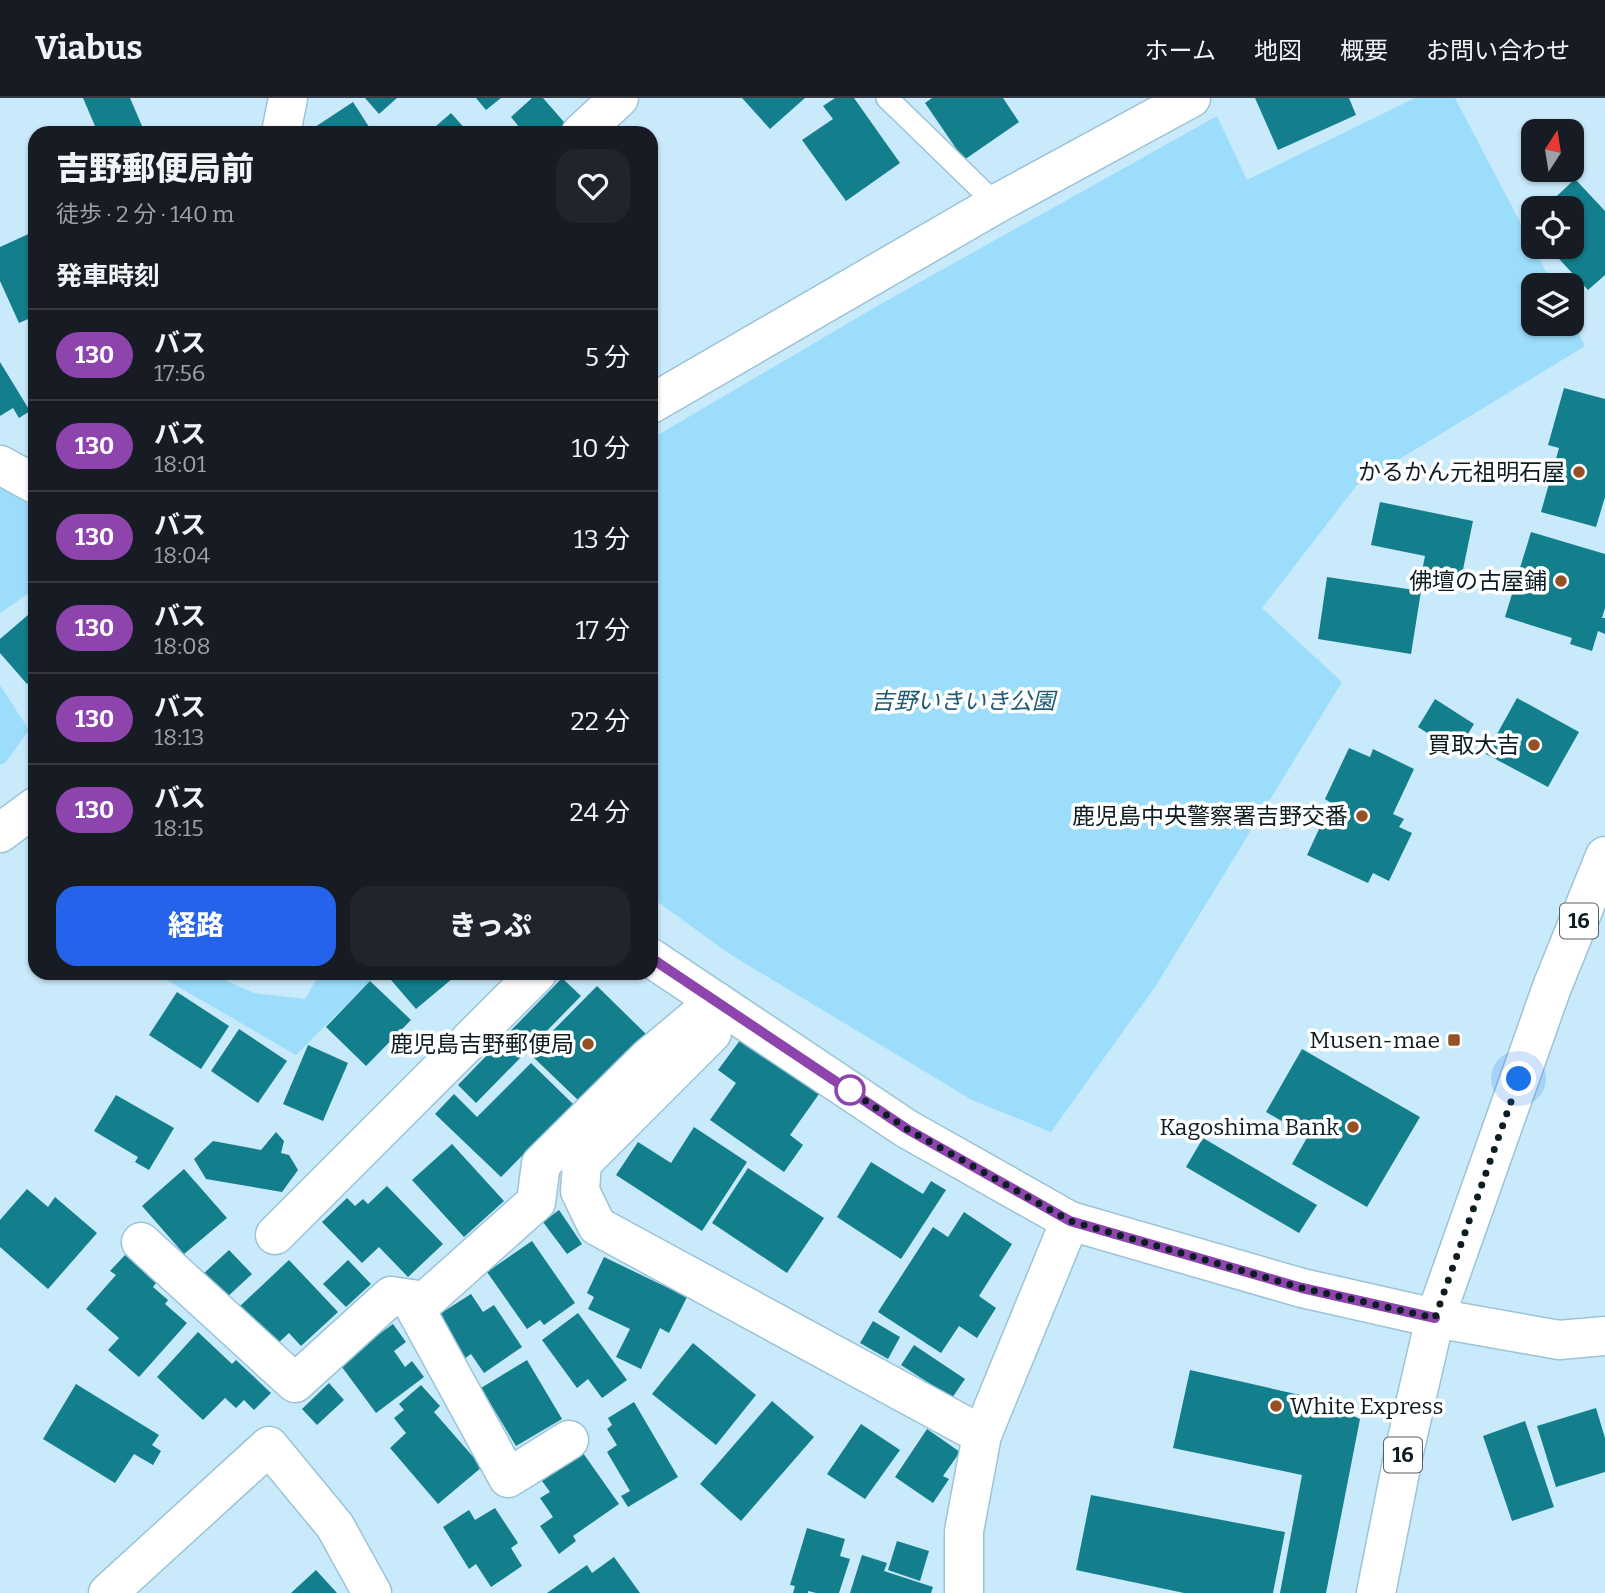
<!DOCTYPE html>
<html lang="ja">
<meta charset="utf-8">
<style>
body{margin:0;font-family:Bitter,"Noto Sans JP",serif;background:#20242c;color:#f1f3f6;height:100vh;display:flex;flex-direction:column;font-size:26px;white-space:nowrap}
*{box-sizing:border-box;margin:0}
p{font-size:23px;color:#9ea1a6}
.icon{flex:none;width:38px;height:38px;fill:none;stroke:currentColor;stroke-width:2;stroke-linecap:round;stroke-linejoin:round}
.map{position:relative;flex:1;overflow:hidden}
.details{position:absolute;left:28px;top:28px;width:630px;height:854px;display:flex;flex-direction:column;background:#171b24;border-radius:21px;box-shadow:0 2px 5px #0004}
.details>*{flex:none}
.badge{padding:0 14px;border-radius:23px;font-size:24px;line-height:46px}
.needle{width:46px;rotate:12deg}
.fabs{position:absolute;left:1521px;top:21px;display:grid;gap:14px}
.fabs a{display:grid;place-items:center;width:63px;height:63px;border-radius:14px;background:#171b24;box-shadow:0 2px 5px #0004;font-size:35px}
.you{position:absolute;width:35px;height:35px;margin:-18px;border:5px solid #fff;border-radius:50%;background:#1a73e8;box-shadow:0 0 0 10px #1a73e833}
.map>.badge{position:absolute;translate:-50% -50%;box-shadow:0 0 0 4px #fff}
h2{padding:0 28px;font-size:26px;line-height:63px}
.round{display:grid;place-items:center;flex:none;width:74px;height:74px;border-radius:21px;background:#20242c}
.headline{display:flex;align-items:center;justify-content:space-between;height:119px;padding:0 28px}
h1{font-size:33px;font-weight:800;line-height:52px}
.cta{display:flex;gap:14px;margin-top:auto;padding:14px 28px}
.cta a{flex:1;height:80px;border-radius:21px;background:#2563eb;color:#fff;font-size:28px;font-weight:800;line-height:80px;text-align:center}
.cta a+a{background:#20242c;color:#f1f3f6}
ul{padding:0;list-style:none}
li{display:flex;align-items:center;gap:21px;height:91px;padding:0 28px;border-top:2px solid #363941}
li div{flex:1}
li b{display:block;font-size:26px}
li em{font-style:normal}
li .badge{min-width:77px;font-weight:700;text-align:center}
header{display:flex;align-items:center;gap:42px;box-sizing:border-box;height:98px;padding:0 35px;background:#171b24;border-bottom:2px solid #363941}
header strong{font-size:33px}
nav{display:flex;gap:38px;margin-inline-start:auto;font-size:24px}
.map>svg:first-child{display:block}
</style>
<header>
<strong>Viabus</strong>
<nav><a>ホーム</a><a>地図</a><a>概要</a><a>お問い合わせ</a></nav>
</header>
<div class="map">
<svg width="1605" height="1495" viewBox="0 0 1605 1495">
<rect width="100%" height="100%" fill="#c9eafb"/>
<g fill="#9cddfc">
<path d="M1415,0H1455L1553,187H1533V226H1572V222L1585,248L1357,387L1262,510L1342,584L1155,889L1051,1034L972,1002L728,855L651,799V341L879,207L1217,18L1247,82Z"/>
<path d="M0,390L12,395L35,411V491L0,515Z"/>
<path d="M0,587L29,632L5,665L0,667Z"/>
<path d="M159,875H209L254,895L305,901L320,875H378L296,957L158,877Z"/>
</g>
<g fill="#137e8c">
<path d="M83,0H130L145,35H98Z"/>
<path d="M365,0H397L379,16Z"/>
<path d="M476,0H501L486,12Z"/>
<path d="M532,0H543L571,32L567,35H524L511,19Z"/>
<path d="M742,0H805L770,31Z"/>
<path d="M835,0H854L900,65L846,103L802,42L833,21L823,8Z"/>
<path d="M932,0H1003L1019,24L964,62L925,5Z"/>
<path d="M1255,0H1349L1356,17L1278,52Z"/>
<path d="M353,4L373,35H319L315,29Z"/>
<path d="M451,15L469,35H428Z"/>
<path d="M1575,81L1605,113V177L1588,192L1548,149H1572V110H1544Z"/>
<path d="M35,133V218L19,225L0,183V149Z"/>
<path d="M0,264L30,313L19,320L13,310L0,318Z"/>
<path d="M1564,290L1605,301V399L1596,429L1541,414L1559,350L1548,347Z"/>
<path d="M1380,404L1473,423L1460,486L1421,478L1425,458L1371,447Z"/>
<path d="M1531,434L1605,456V510L1602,520H1605V536L1598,533L1592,553L1570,546L1572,540L1505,519Z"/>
<path d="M1327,479L1421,493L1411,556L1318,541Z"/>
<path d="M35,511V579L27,586L0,555V541Z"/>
<path d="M1517,600L1579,634L1548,689L1486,656Z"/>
<path d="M1435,601L1474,626L1457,654L1418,629Z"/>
<path d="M1349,650L1370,659L1373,651L1414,671L1393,716L1404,721L1399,729L1412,735L1389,783L1373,775L1368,785L1307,757L1331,705L1325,701Z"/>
<path d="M385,875H459L416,911Z"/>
<path d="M562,880L581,898L476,1005L458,987Z"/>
<path d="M370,883L411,922L366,968L326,929Z"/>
<path d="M597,888L646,936L579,1003L530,956Z"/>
<path d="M177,894L229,928L201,971L149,937Z"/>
<path d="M239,931L287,963L258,1005L211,973Z"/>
<path d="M741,941L819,996L790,1037L803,1047L784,1074L710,1022L736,985L718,972Z"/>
<path d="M308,947L348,965L323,1023L283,1006Z"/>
<path d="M1302,951L1420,1019L1367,1109L1292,1066L1308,1038L1266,1014Z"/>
<path d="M531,965L573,1006L501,1079L435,1016L454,996L477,1019Z"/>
<path d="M116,997L174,1030L149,1072L135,1064L138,1059L94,1033Z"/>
<path d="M694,1029L747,1064L702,1133L616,1077L638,1044L671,1065Z"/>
<path d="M276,1034L284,1043L281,1055L289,1057L298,1072L282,1094L206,1081L194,1061L213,1043L261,1052Z"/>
<path d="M1203,1040L1317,1107L1299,1135L1186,1069Z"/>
<path d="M452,1046L504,1103L464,1139L412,1082Z"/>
<path d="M871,1064L923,1096L931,1083L946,1092L901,1161L837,1119Z"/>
<path d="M748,1070L824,1120L787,1175L712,1125Z"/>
<path d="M184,1071L227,1120L184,1156L142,1108Z"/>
<path d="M387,1088L443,1146L408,1179L379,1149L362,1165L322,1124L347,1100L355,1108L363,1101L368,1106Z"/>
<path d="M27,1091L48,1109L55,1099L97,1135L48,1191L0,1149V1122Z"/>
<path d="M559,1112L582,1146L567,1156L543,1124Z"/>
<path d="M964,1114L1012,1146L979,1198L996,1210L977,1240L959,1228L941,1255L878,1214L933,1129L948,1139Z"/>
<path d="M532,1143L575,1205L544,1227L540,1222L527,1231L487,1174Z"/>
<path d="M229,1152L252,1176L225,1201L202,1177Z"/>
<path d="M125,1157L156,1185L153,1189L168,1202L165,1206L187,1225L139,1279L108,1252L119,1240L86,1211L116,1177L110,1173Z"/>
<path d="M604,1159L687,1199L669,1235L660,1230L641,1271L616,1259L630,1231L588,1211L594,1199L587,1195Z"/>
<path d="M289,1162L338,1214L301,1248L289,1235L276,1247L239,1209Z"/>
<path d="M348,1162L371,1186L346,1209L323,1186Z"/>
<path d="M471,1196L483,1214L494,1207L522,1249L484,1275L471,1256L464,1261L435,1219Z"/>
<path d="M578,1215L627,1282L602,1300L588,1281L577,1290L542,1242Z"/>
<path d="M873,1223L900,1239L888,1261L860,1245Z"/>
<path d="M393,1226L406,1244L394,1253L405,1269L412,1263L424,1279L376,1315L339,1265Z"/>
<path d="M198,1234L232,1266L236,1262L271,1295L254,1312L244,1302L236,1310L225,1300L203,1322L157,1279Z"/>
<path d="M693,1245L756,1297L716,1347L652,1296Z"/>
<path d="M914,1247L965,1281L952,1300L901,1267Z"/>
<path d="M527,1262L562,1321L516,1348L481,1290Z"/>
<path d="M1190,1272L1318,1301L1360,1321L1326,1495H1280L1302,1377L1173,1350Z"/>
<path d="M329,1285L344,1302L317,1327L302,1311Z"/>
<path d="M76,1286L159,1337L152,1347L161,1353L153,1367L134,1356L115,1385L43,1341Z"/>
<path d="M421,1287L440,1308L434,1314L482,1369L438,1406L390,1350L406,1335L394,1320L404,1312L399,1306Z"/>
<path d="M772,1303L814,1339L741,1423L700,1386Z"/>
<path d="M634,1304L678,1379L628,1409L621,1398L630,1393L607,1354L617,1347L607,1331L612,1327L608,1320Z"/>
<path d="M1596,1310L1605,1340V1374L1556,1389L1537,1328Z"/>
<path d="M1525,1323L1554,1409L1512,1423L1483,1338Z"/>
<path d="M861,1326L900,1352L865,1401L827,1376Z"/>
<path d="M927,1331L960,1354L943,1378L949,1381L933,1405L895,1379Z"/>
<path d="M583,1355L619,1406L573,1438L576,1443L559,1456L540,1428L553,1419L540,1400L550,1394L542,1383Z"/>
<path d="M1091,1397L1285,1434L1273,1495H1184L1076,1472Z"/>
<path d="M495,1410L518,1445L511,1450L522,1468L491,1489L476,1466L469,1471L443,1429L469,1412L475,1422Z"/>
<path d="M807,1430L845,1441L840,1458L850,1461L839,1495H816L808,1493V1495H793L795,1488L790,1487Z"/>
<path d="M897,1443L929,1453L920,1483L888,1472Z"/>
<path d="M862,1457L887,1465L884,1473L933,1489L931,1495H850Z"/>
<path d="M614,1459L640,1495H547L587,1467L592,1475Z"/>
<path d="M316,1472L337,1495H291Z"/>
</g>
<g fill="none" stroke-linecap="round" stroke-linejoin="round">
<defs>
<path id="lane" d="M887,0L996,106"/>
<g id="street">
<path d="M281,35L288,0"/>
<path d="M581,35L619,0"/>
<path d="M651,306L996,106L1191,0"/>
<path d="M0,367L35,386"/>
<path d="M0,735L35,709"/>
<path d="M651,860L907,1031L1070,1123L1302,1190L1435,1220"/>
<path d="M712,935L582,1065L580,1093L597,1128L982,1337"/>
<path d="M275,1137L537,875"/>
<path d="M141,1144L295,1285L391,1198L425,1203L536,1104L541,1066L648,960L716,903"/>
<path d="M410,1201L508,1380L569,1342"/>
<path d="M108,1495L269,1348L335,1428L372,1495"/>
<path d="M964,1495V1433L982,1337L1070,1123"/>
</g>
<path id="secondary" d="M1435,1220L1559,1242L1605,1238"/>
<path id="primary" d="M1376,1495L1404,1354L1435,1220L1552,889L1605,758"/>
</defs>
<use href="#lane" stroke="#9bc4d8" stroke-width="24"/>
<use href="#street" stroke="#9bc4d8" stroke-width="41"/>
<use href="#secondary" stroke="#9bc4d8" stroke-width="41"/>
<use href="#primary" stroke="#9bc4d8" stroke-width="41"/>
<use href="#lane" stroke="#fff" stroke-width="21"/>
<use href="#street" stroke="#fff" stroke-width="38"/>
<use href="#secondary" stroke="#fff" stroke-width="38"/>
<use href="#primary" stroke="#fff" stroke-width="38"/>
</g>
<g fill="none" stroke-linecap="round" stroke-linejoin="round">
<defs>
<path id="line" d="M651,860L907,1031L1070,1123L1302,1190L1435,1220"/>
</defs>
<use href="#line" stroke="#fff" stroke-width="16"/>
<use href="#line" stroke="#8e44ad" stroke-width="10"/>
<path stroke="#0d1d24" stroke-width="7" stroke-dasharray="0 12.6" d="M850,992L842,987L907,1031L1070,1123L1302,1190L1435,1220L1519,981"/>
</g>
<g fill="#955026" stroke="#fff" stroke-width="2.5">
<circle cx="1579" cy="374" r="7"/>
<circle cx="1561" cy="483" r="7"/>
<circle cx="1534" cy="647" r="7"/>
<circle cx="1362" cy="718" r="7"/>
<rect x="1447" y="935" width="14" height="14" rx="3.5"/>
<circle cx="588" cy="946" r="7"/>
<circle cx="1353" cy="1029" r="7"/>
<circle cx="1276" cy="1308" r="7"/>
</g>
<circle fill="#fff" stroke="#8e44ad" stroke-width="3.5" cx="850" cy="992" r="14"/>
<g text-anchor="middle" stroke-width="7" stroke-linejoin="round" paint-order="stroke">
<g fill="#fff" stroke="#566166" stroke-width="2">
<rect x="1560" y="805.5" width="38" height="35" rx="5"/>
<rect x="1384" y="1339.5" width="38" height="35" rx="5"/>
</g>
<g font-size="21" font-weight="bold" fill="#0d1d24">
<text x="1579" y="830">16</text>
<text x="1403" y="1364">16</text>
</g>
<g font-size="23" fill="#0d1d24" stroke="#fff" text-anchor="end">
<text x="1565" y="382">かるかん元祖明石屋</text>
<text x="1547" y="491">佛壇の古屋鋪</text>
<text x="1520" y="655">買取大吉</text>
<text x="1348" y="726">鹿児島中央警察署吉野交番</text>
<text x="1440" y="950">Musen-mae</text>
<text x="574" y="954">鹿児島吉野郵便局</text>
<text x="1339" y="1037">Kagoshima Bank</text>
<text x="1290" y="1316" text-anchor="start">White Express</text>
</g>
<g font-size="23" font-style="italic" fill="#215c74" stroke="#fff">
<text x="963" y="611">吉野いきいき公園</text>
</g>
</g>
</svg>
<div class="fabs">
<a><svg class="needle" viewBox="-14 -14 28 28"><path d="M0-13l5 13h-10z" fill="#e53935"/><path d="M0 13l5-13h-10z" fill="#9ea1a6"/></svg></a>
<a><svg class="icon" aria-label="locate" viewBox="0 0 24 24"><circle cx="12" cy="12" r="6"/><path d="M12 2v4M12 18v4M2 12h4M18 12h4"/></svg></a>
<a><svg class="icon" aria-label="layers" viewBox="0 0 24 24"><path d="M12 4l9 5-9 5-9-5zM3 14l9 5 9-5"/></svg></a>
</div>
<div class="you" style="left:1519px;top:981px"></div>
<section class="details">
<div class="headline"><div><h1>吉野郵便局前</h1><p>徒歩 · 2 分 · 140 m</p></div><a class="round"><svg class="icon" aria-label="heart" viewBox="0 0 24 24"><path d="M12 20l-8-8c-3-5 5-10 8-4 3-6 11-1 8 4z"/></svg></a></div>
<h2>発車時刻</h2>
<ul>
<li><span class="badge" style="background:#8e44ad;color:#fff">130</span><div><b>バス</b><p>17:56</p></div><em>5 分</em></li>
<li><span class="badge" style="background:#8e44ad;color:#fff">130</span><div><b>バス</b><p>18:01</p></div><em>10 分</em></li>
<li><span class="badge" style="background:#8e44ad;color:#fff">130</span><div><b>バス</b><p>18:04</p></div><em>13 分</em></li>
<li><span class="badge" style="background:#8e44ad;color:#fff">130</span><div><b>バス</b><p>18:08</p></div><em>17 分</em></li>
<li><span class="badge" style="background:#8e44ad;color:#fff">130</span><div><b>バス</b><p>18:13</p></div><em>22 分</em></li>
<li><span class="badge" style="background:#8e44ad;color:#fff">130</span><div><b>バス</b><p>18:15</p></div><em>24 分</em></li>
</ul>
<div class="cta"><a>経路</a><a>きっぷ</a></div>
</section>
</div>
